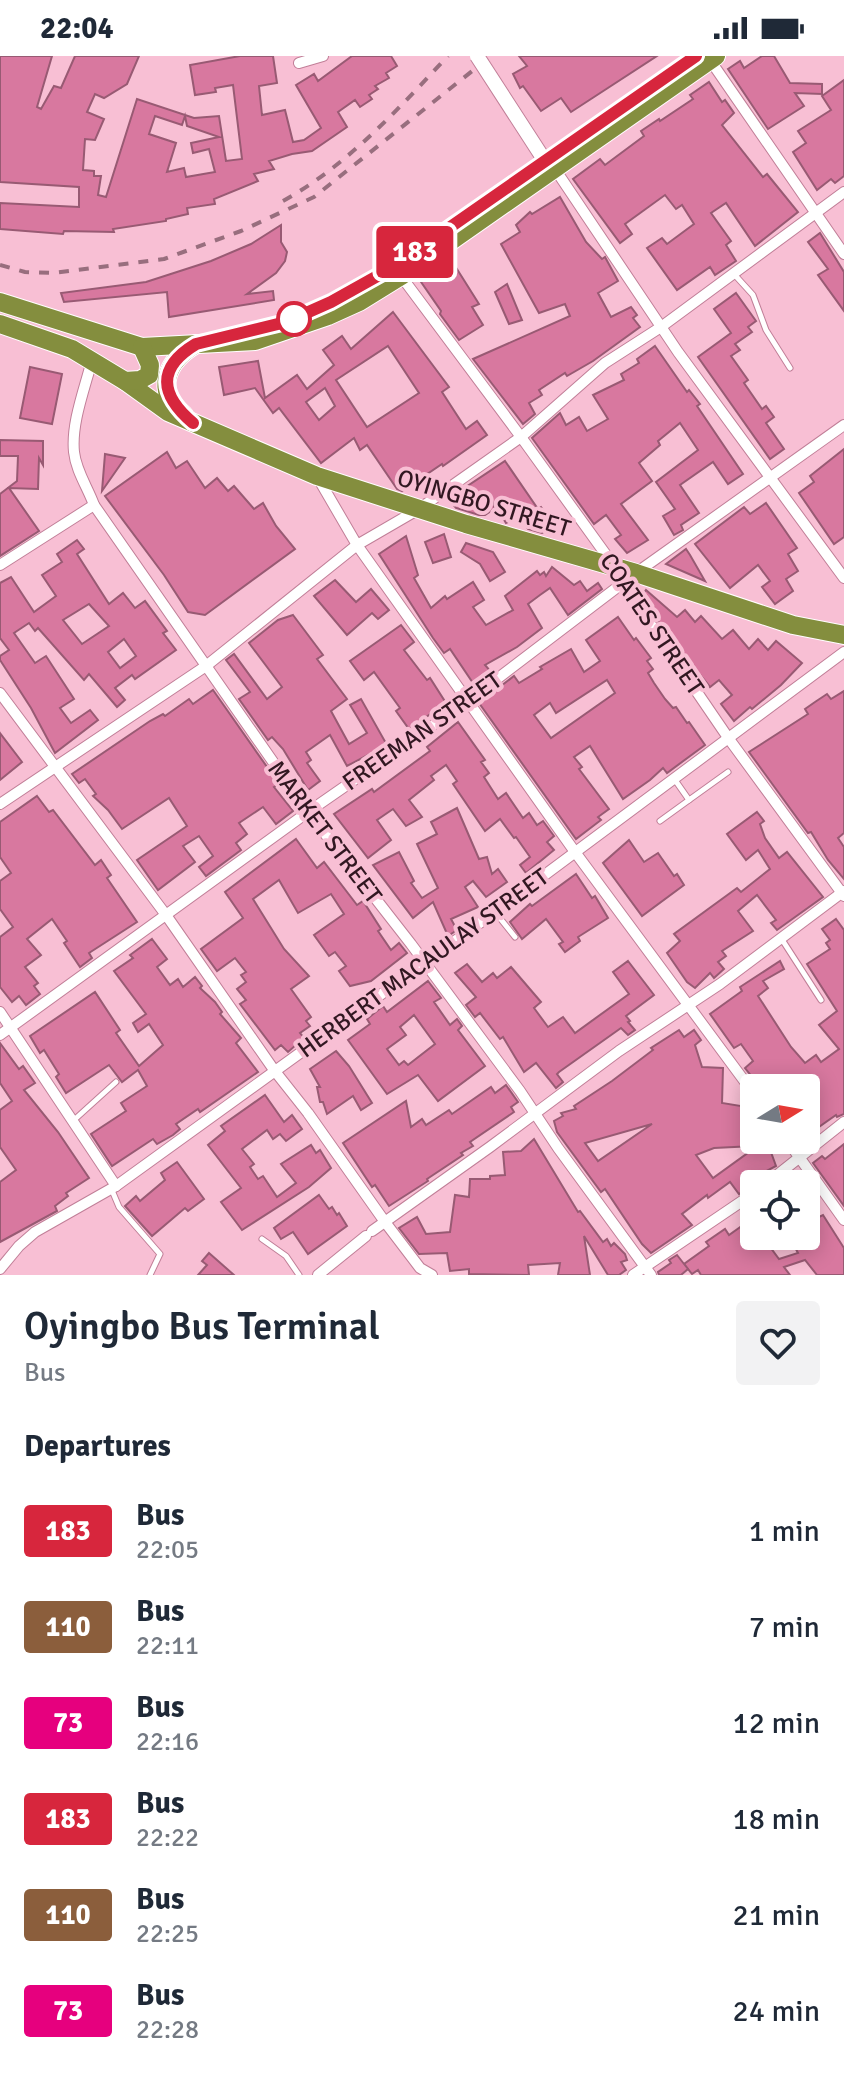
<!DOCTYPE html>
<style>
body{margin:0;font-family:Signika,sans-serif;background:#f2f2f3;color:#1f2937;height:100vh;display:flex;flex-direction:column;font-size:30px;white-space:nowrap}
*{box-sizing:border-box;margin:0}
p{font-size:26px;color:#747a83}
.icon{flex:none;width:44px;height:44px;fill:none;stroke:currentColor;stroke-width:2;stroke-linecap:round;stroke-linejoin:round}
.map{position:relative;height:1219px;overflow:hidden}
.panel{display:flex;flex-direction:column;background:#fff;flex:1}
.panel>*{flex:none}
.badge{padding:0 16px;border-radius:6px;font-size:28px;line-height:52px}
.needle{width:52px;rotate:79deg}
.tools{position:absolute;left:740px;top:1018px;display:grid;gap:16px}
.tools a{display:grid;place-items:center;width:80px;height:80px;border-radius:8px;background:#fff;box-shadow:0 4px 20px #0003;font-size:40px}
.map>.badge{position:absolute;translate:-50% -50%;box-shadow:0 0 0 4px #fff}
h2{padding:0 24px;font-size:30px;line-height:72px}
.round{display:grid;place-items:center;flex:none;width:84px;height:84px;border-radius:8px;background:#f2f2f3}
.headline{display:flex;align-items:center;justify-content:space-between;height:136px;padding:0 24px}
h1{font-size:38px;font-weight:600;line-height:60px}
ul{padding:0;list-style:none}
li{display:flex;align-items:center;gap:24px;height:96px;padding:0 24px}
li div{flex:1}
li b{display:block;font-size:30px}
li em{font-style:normal}
li .badge{min-width:88px;font-weight:700;text-align:center}
.status{display:flex;justify-content:space-between;align-items:center;height:56px;padding:0 40px;background:#fff;direction:ltr}
.status svg{height:22px;fill:currentColor}
.map>svg:first-child{display:block}
</style>
<div class="status"><b>22:04</b><svg viewBox="0 0 49 12"><path d="M0 12V9h3v3zM5 12V6h3v6zM10 12V3h3v9zM15 12V0h3v12zM26 1h20v11H26zM47 4h2v5h-2z"/></svg></div>
<div class="map">
<svg width="844" height="1219" viewBox="0 0 844 1219">
<rect width="100%" height="100%" fill="#f8bfd4"/>
<g fill="#d8789f" stroke="#985a73" stroke-width="2" fill-rule="evenodd">
<path d="M0,0H52L37,51L41,53L54,30L61,32L75,0H139L127,28L104,42L95,38L87,56L104,63L95,84L85,83L83,114L94,115V120H101L98,139L106,141L137,43L194,62L219,60L226,105L242,103L233,29L215,32L216,36L195,39L190,9L240,0H273L277,27L259,30L262,59L285,54L293,86L304,84L321,72L296,29L314,18L318,25L352,0H391L397,10L386,17L389,22L375,30L378,33L369,39L372,43L360,51L355,44L338,56L347,71L312,95L292,98L269,105L274,113L254,118L258,125L214,143L215,148L187,152L188,158L166,163V165L113,173L114,176L64,175L63,178L0,173V147L79,151V131L0,126ZM155,60L182,69L185,60L187,70L219,81L191,87L193,97L209,93L215,116L186,121L184,112L167,116L176,87L149,78Z"/>
<path d="M519,0H657L571,56L561,42L541,55L523,30L520,32L513,18L527,10Z"/>
<path d="M762,0H774L790,27L822,28V38L795,37L804,50L768,73L728,13L740,5L744,12Z"/>
<path d="M844,24V120L835,127L831,123L817,134L793,96L806,87L798,75L831,54L822,40Z"/>
<path d="M709,26L722,46L725,44L734,57L722,69L763,121L767,118L798,156L755,190L726,147L711,157L731,185L726,189L736,205L715,219L710,211L677,234L647,192L662,182L667,188L694,168L682,149L676,153L665,139L625,168L632,178L620,187L573,123L600,103L605,109L644,80L641,75L659,63L660,65L693,43L690,39Z"/>
<path d="M560,141L586,186L602,203L605,201L618,225L598,237L611,261L631,251L637,259L633,262L640,271L593,305L567,320L565,317L539,334L542,339L529,347L535,358L523,368L473,303L570,260L565,248L539,257L501,188L520,176L516,169L530,156L532,158Z"/>
<path d="M281,169V186L287,196L285,205L276,217L247,238L273,235L274,244L169,261L167,236L64,246L61,237L146,226L211,205L251,188Z"/>
<path d="M820,177L844,216V255L818,219L828,213L808,186Z"/>
<path d="M450,202L479,248L472,251L483,269L459,284L440,258L441,255L419,223Z"/>
<path d="M507,228L522,264L509,268L495,236Z"/>
<path d="M736,237L756,265L748,271L752,276L735,288L740,294L731,300L748,324L744,327L762,353L766,350L774,361L766,367L784,393L770,403L698,301L731,277L714,253Z"/>
<path d="M393,256L449,331L442,336L466,373L477,365L487,379L443,410L442,408L402,435L397,433L367,389L360,394L354,382L321,407L279,352L273,357L255,332L224,339L219,311L258,305L265,342L297,319L307,333L334,309L323,294L342,280L351,293ZM388,290L419,337L367,371L336,324ZM325,332L335,350L319,364L306,346Z"/>
<path d="M655,290L687,336L689,334L700,348L697,350L743,418L728,428L713,406L680,429L699,457L681,469L683,474L674,479L663,460L675,453L656,426L698,394L680,367L658,385L660,389L639,407L652,425L621,448L648,484L627,497L615,483L621,479L606,459L594,468L532,382L560,357L566,369L579,361L587,375L608,363L593,339L624,324L621,318L639,307L637,303Z"/>
<path d="M30,311L62,318L52,368L20,362Z"/>
<path d="M0,384L43,385V409L39,402L38,433L9,432L39,475L0,500V438L17,425L18,400H0Z"/>
<path d="M844,393V481L834,488L799,437L814,426L810,420Z"/>
<path d="M167,396L176,412L187,405L205,432L217,422L228,435L234,430L254,453L263,447L276,470L295,493L205,559L188,556L164,519L105,440Z"/>
<path d="M105,398L125,402L102,435Z"/>
<path d="M505,405L538,453L541,451L555,471L542,477L528,473L519,461L506,467L494,448V453L485,459H479L456,452L448,443Z"/>
<path d="M766,447L797,492L788,498L798,515L786,523L793,535L775,548L762,531L770,525L758,509L730,532L695,488L744,451L750,458Z"/>
<path d="M444,478L451,501L433,507L425,486Z"/>
<path d="M406,480L418,519L414,522L431,552L445,540L447,543L473,526L484,544L473,551L486,569L513,554L505,540L537,515L540,519L544,516L546,520L552,511L574,529L580,525L587,535L598,527L602,533L568,559L550,532L540,539L528,548L542,572L517,591L485,609L492,617L475,630L450,593L444,597L433,582L379,498Z"/>
<path d="M77,484L84,493L77,498L109,548L123,537L135,552L145,545L167,575L163,577L176,594L135,623L132,619L115,632L125,644L117,651L89,618L84,624L38,572L35,575L29,567L14,577L35,607L46,600L74,643L60,652L71,667L90,654L98,664L55,697L31,652L0,604V600L9,594L0,582V527L11,521L34,556L56,540L42,519L62,506L57,498ZM89,548L109,570L82,588L63,564ZM124,583L136,600L120,612L108,596Z"/>
<path d="M466,487L493,496L505,516L490,525L480,508L461,496Z"/>
<path d="M686,493L690,499L705,525L666,508Z"/>
<path d="M335,524L356,546L371,533L389,554L378,563L372,557L347,579L314,540Z"/>
<path d="M646,534L677,561L685,554L695,566L701,560L722,583L733,574L749,593L758,583L768,594L776,585L802,607L781,629L752,653L750,651L734,665L721,648L732,639L719,624L710,631L701,620L697,623L641,540Z"/>
<path d="M293,559L323,599L317,603L347,643L331,655L349,688L367,677L350,649L361,643L387,689L347,710L330,679L306,696L311,704L307,707L320,725L308,734L283,693L272,681L268,684L239,643L250,636L226,604L234,598L267,643L282,631L249,587L278,564Z"/>
<path d="M618,561L634,584L636,582L651,602L647,605L653,613L648,617L654,627L665,643L673,652L676,651L687,667L689,666L705,689L667,717L663,712L650,724L623,743L590,690L574,701L582,711L579,713L609,753L598,761L601,764L576,783L479,647L514,620L519,627L542,613L540,611L571,593L584,616L600,605L586,584ZM607,624L615,637L551,682L534,659L550,647L556,657Z"/>
<path d="M401,569L414,586L404,594L427,624L430,622L446,647L409,673L396,655L400,652L374,616L364,624L350,605Z"/>
<path d="M213,634L279,728L274,731L293,755L276,768L263,751L239,767L247,778L236,787L241,794L206,820L199,811L213,800L199,780L183,790L195,806L158,834L137,804L187,770L169,742L122,773L108,754L93,740L96,738L85,723L79,727L72,718L150,665L163,658L165,660L189,643L193,648Z"/>
<path d="M844,635V777L838,782L844,791V823L828,804L811,776L808,777L749,696L808,658L805,653L815,646L827,638L831,643Z"/>
<path d="M458,666L485,704L481,706L489,717L484,721L498,743L506,737L523,762L529,757L537,769L543,765L554,780L547,786L554,794L526,817L520,809L530,801L516,781L514,782L500,763L485,775L453,728L457,725L446,709L431,720L434,724L409,744L422,761L406,770L393,753L377,764L391,784L368,802L334,758L372,733L374,736L430,695L427,691Z"/>
<path d="M0,677L22,706L0,724Z"/>
<path d="M37,740L49,756L53,754L95,809L101,804L111,819L107,822L137,866L89,897L92,902L80,911L64,887L67,885L52,863L27,883L41,899L25,911L38,927L34,930L40,938L26,949L19,940L12,946L0,931V881L13,871L0,853V825L11,817L0,801V766Z"/>
<path d="M457,752L479,803L487,801L492,818L498,813L507,826L486,841L473,825L465,831L478,851L451,863L457,874L448,880L433,846L413,862L373,809L399,796L414,825L411,827L422,842L438,832L417,788L437,778L431,766Z"/>
<path d="M757,756L764,765L760,768L765,782L779,802L787,796L823,841L777,874L771,867L776,864L757,839L738,855L753,875L722,895L726,900L718,906L724,913L714,922L710,917L695,932L687,926L667,897L680,885L674,878L737,832L741,836L770,813L758,794L746,804L727,778Z"/>
<path d="M296,783L317,812L324,806L357,849L363,845L381,873L378,875L391,894L399,887L407,897L371,925L350,930L339,915L346,910L335,896L329,900L314,879L344,858L331,838L298,857L279,824L253,843L284,893L309,920L291,933L311,961L306,965L310,970L300,977L304,982L288,996L281,989L275,994L240,948L246,944L237,933L246,926L241,919L246,916L235,902L217,915L201,893L243,862L225,836Z"/>
<path d="M629,784L644,806L658,797L674,820L677,818L684,829L642,860L603,807Z"/>
<path d="M576,818L592,842L595,840L608,862L578,881L580,885L565,896L559,888L563,886L546,863L522,883L510,866L530,848L532,850Z"/>
<path d="M836,863L844,874V1058L837,1061L836,1059L806,1080V1032H761L745,1012L753,1005L741,988L734,992L710,958L742,935L740,931L780,905L784,913L763,925L768,932L758,940L791,991L805,1007L816,999L821,1006L839,993L819,969L837,955L807,908L830,893L826,887L830,884L822,873Z"/>
<path d="M152,883L167,903L157,911L170,929L178,923L183,931L195,921L202,930L200,932L215,946L222,956L220,958L241,982L236,987L258,1016L200,1056L198,1053L176,1068L180,1073L173,1079L157,1088L153,1083L112,1110L91,1078L126,1055L121,1047L147,1030L138,1014L122,1026L109,1009L66,1037L56,1021L59,1018L44,994L40,997L30,980L95,936L120,974L116,977L139,1010L163,989L149,968L138,976L133,967L146,958L114,915L133,902L130,899Z"/>
<path d="M628,905L654,939L626,960L630,965L628,966L635,974L628,979L621,972L559,1016L557,1018L563,1026L556,1032L536,1007L524,1016L503,981L500,983L480,957L475,961L466,949L476,941L455,917L467,908L482,926L493,917L497,922L511,911L541,946L534,952L548,971L563,961L575,977L629,938L613,916Z"/>
<path d="M428,925L441,942L434,946L450,969L457,963L462,970L458,974L485,1010L438,1045L418,1019L387,1038L348,984L370,968L367,963L383,950L387,956ZM414,959L435,988L408,1009L404,1005L399,1009L387,993L406,979L400,971Z"/>
<path d="M679,974L684,981L694,974L701,984L695,989L702,1011L723,1012L722,1047L741,1050V1067L754,1069V1090L714,1092L696,1099L713,1122L752,1094L768,1088L776,1110L759,1119L761,1122L739,1138L730,1126L708,1142L707,1139L682,1158L692,1169L651,1197L642,1188L605,1133L601,1136L557,1076L554,1065L563,1060L561,1057L576,1053L574,1050L612,1025L653,994L651,992ZM652,1068L598,1105L585,1087Z"/>
<path d="M0,987L19,1013L23,1010L35,1027L24,1034L58,1076L89,1122L66,1137L68,1140L55,1150L57,1155L0,1186V1126L16,1114L0,1091V1054L12,1045L0,1027Z"/>
<path d="M336,995L349,1010L372,1047L361,1054L353,1040L327,1058L323,1046H320L317,1031H320L310,1013Z"/>
<path d="M506,1029L518,1046L511,1051L514,1056L470,1086L473,1090L461,1097L463,1099L427,1123L428,1125L389,1150L375,1129L372,1131L343,1087L406,1045L411,1071L422,1063L426,1069L449,1054L452,1058L491,1031L495,1037Z"/>
<path d="M265,1039L284,1066L292,1059L302,1073L286,1085L280,1078L273,1083L267,1074L242,1093L254,1108L250,1111L258,1123L263,1120L277,1141L296,1127L281,1108L311,1089L316,1097L320,1094L331,1112L309,1131L242,1174L221,1146L241,1132L208,1089L225,1075L221,1070Z"/>
<path d="M534,1083L578,1156L580,1155L603,1186L607,1183L611,1190L614,1187L625,1198L627,1204L621,1206L626,1214L619,1219H608L584,1180L590,1219H558L560,1207L528,1209L529,1219L469,1218V1213L450,1215L447,1197L419,1198L399,1172L417,1161L426,1178L450,1176L455,1139L469,1141L470,1123H490V1120L505,1119L503,1096L521,1095Z"/>
<path d="M844,1088V1150L813,1107L822,1100L825,1103Z"/>
<path d="M177,1106L204,1143L188,1155L185,1152L152,1180L125,1150L136,1140L140,1145L165,1124L161,1117Z"/>
<path d="M319,1139L329,1153L332,1151L337,1159L339,1157L347,1170L308,1198L293,1176L281,1183L274,1172Z"/>
<path d="M806,1145L817,1162L823,1159L844,1192V1219H817L805,1204L784,1211L790,1219H701L698,1214L692,1218L684,1208L709,1190L706,1186L725,1173L729,1179L750,1164L754,1169V1180H762L779,1203L798,1197L789,1180H806Z"/>
<path d="M209,1197L234,1219H198L207,1209L202,1205Z"/>
<path d="M677,1199L688,1213L681,1219H659L658,1216L671,1207L669,1204Z"/>
</g>
<g fill="none" stroke-linecap="round" stroke-linejoin="round">
<defs>
<g id="lane">
<path d="M733,217L753,239L766,274L790,312"/>
<path d="M675,724L689,744L728,716"/>
<path d="M660,765L689,744"/>
<path d="M495,856L515,881"/>
<path d="M781,882L821,944"/>
<path d="M74,1064L116,1026"/>
<path d="M111,1132L119,1151L160,1198L150,1219"/>
<path d="M262,1183L286,1200L299,1219"/>
</g>
<g id="street">
<path d="M710,4L844,198"/>
<path d="M299,7L323,0"/>
<path d="M555,113L678,296L844,522"/>
<path d="M401,220L521,381L612,507"/>
<path d="M92,304C85,332 71,367 74,396C76,415 88,432 94,449L308,756L411,888L520,1035L558,1092L651,1219"/>
<path d="M318,422L357,489L575,796L754,1038"/>
<path d="M0,509L94,449"/>
<path d="M619,522L729,683L844,840"/>
<path d="M0,637L166,859L274,1014L308,1057L385,1166L420,1212L432,1219"/>
<path d="M0,748L206,610L357,489L419,453L521,381L605,307L661,271L844,136"/>
<path d="M0,956L116,1130"/>
<path d="M0,979L308,756L468,645L636,517L844,369"/>
<path d="M787,1084L844,1164"/>
<path d="M766,1128L844,1066"/>
<path d="M372,1175L490,1091L619,995L720,928L844,835"/>
<path d="M0,1213L19,1190L35,1176L116,1130L495,856L844,596"/>
<path d="M318,1219L366,1180"/>
<path d="M633,1219L754,1137"/>
</g>
<path id="secondary" d="M234,280C333,259 414,197 496,140C562,93 629,47 696,0"/>
<g id="highway">
<path d="M0,246L142,291L255,285L328,260L359,246L401,220L716,0"/>
<path d="M0,268L72,293L125,325L168,356L317,420L466,468L636,517L793,569L844,579"/>
<path d="M125,325L140,324L149,319L150,309L142,291"/>
<path d="M184,359C153,334 167,305 196,288"/>
</g>
</defs>
<use href="#lane" stroke="#c17f98" stroke-width="7"/>
<use href="#street" stroke="#c17f98" stroke-width="12"/>
<use href="#secondary" stroke="#c17f98" stroke-width="16"/>
<use href="#highway" stroke="#fff" stroke-width="20"/>
<use href="#lane" stroke="#fff" stroke-width="5"/>
<use href="#street" stroke="#fff" stroke-width="10"/>
<use href="#secondary" stroke="#fff" stroke-width="14"/>
<use href="#highway" stroke="#848e3e" stroke-width="18"/>
<g stroke="#986e7e" stroke-width="4" stroke-dasharray="10 10" stroke-linecap="butt">
<path d="M283,145C348,109 398,53 448,0"/>
<path d="M0,209L25,216L53,217L164,203L241,175L314,141L491,0"/>
</g>
<defs>
<path id="secondary-bridge" d="M477,0L545,105"/>
</defs>
<use href="#secondary-bridge" stroke="#c17f98" stroke-width="16" stroke-linecap="butt"/>
<use href="#secondary-bridge" stroke="#fff" stroke-width="14"/>
</g>
<g fill="none" stroke-linecap="round" stroke-linejoin="round">
<defs>
<path id="line" d="M193,367C160,339 156,312 196,288L286,266L331,246L390,213L696,0"/>
</defs>
<use href="#line" stroke="#fff" stroke-width="18"/>
<use href="#line" stroke="#d7263d" stroke-width="12"/>
</g>
<circle fill="#fff" stroke="#d7263d" stroke-width="4" cx="294" cy="263" r="16"/>
<g text-anchor="middle" stroke-width="8" stroke-linejoin="round" paint-order="stroke">
<g font-size="24" fill="#311721" stroke="#f8bfd4">
<text transform="translate(484 447) rotate(17)" y="8">OYINGBO STREET</text>
<text transform="translate(652 568) rotate(56)" y="8">COATES STREET</text>
<text transform="translate(422 675) rotate(-35)" y="8">FREEMAN STREET</text>
<text transform="translate(325 776) rotate(53)" y="8">MARKET STREET</text>
<text transform="translate(423 907) rotate(-36)" y="8">HERBERT MACAULAY STREET</text>
</g>
</g>
</svg>
<div class="tools">
<a><svg class="needle" viewBox="-14 -14 28 28"><path d="M0-13l5 13h-10z" fill="#e53935"/><path d="M0 13l5-13h-10z" fill="#747a83"/></svg></a>
<a><svg class="icon" aria-label="locate" viewBox="0 0 24 24"><circle cx="12" cy="12" r="6"/><path d="M12 2v4M12 18v4M2 12h4M18 12h4"/></svg></a>
</div>
<b class="badge" style="left:415px;top:196px;background:#d7263d;color:#fff">183</b>
</div>
<section class="panel">
<div class="headline"><div><h1>Oyingbo Bus Terminal</h1><p>Bus</p></div><a class="round"><svg class="icon" aria-label="heart" viewBox="0 0 24 24"><path d="M12 20l-8-8c-3-5 5-10 8-4 3-6 11-1 8 4z"/></svg></a></div>
<h2>Departures</h2>
<ul>
<li><span class="badge" style="background:#d7263d;color:#fff">183</span><div><b>Bus</b><p>22:05</p></div><em>1 min</em></li>
<li><span class="badge" style="background:#8b5e3c;color:#fff">110</span><div><b>Bus</b><p>22:11</p></div><em>7 min</em></li>
<li><span class="badge" style="background:#e6007e;color:#fff">73</span><div><b>Bus</b><p>22:16</p></div><em>12 min</em></li>
<li><span class="badge" style="background:#d7263d;color:#fff">183</span><div><b>Bus</b><p>22:22</p></div><em>18 min</em></li>
<li><span class="badge" style="background:#8b5e3c;color:#fff">110</span><div><b>Bus</b><p>22:25</p></div><em>21 min</em></li>
<li><span class="badge" style="background:#e6007e;color:#fff">73</span><div><b>Bus</b><p>22:28</p></div><em>24 min</em></li>
</ul>
</section>
